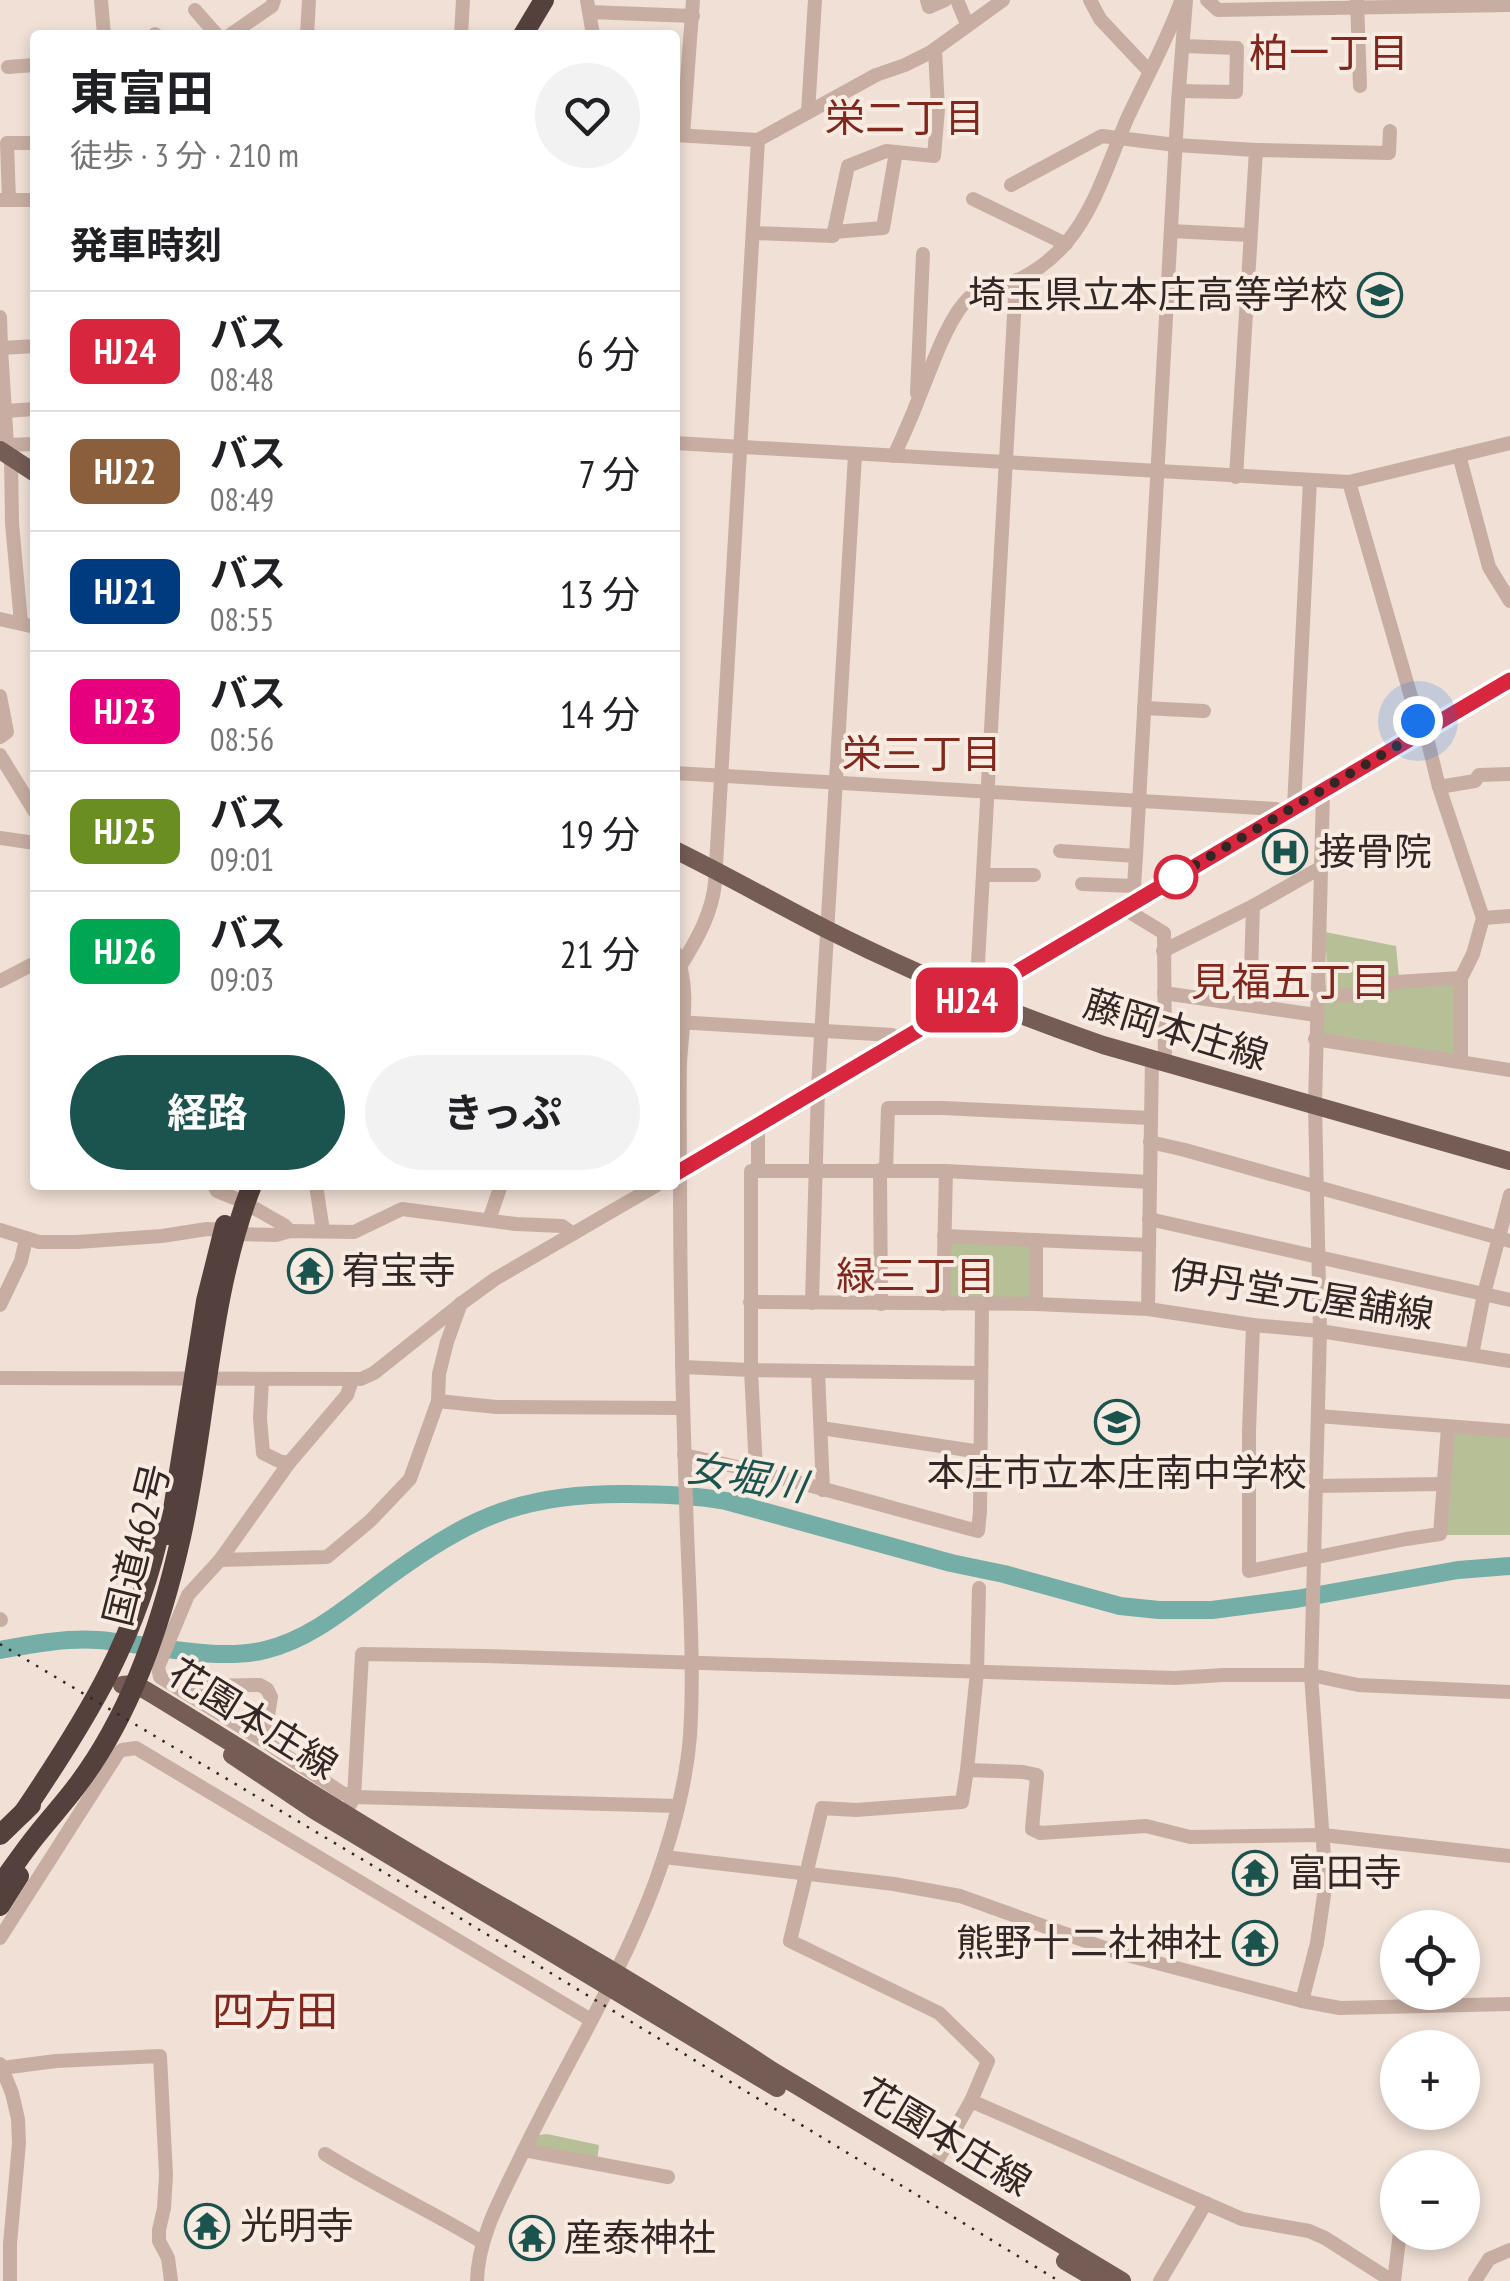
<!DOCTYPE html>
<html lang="ja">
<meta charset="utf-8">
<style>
body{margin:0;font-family:"PT Sans Narrow","Noto Sans JP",sans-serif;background:#f2f2f2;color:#202124;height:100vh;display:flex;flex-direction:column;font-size:38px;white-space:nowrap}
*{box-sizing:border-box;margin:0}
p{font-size:32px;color:#757577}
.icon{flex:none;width:55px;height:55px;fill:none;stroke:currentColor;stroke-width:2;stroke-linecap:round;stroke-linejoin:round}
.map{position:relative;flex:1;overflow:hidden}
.panel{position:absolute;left:30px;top:30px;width:650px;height:1160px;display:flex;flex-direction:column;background:#fff;border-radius:10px;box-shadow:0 5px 15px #0003}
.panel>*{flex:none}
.badge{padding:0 20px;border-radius:15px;font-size:35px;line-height:65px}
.fabs{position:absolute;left:1380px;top:1910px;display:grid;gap:20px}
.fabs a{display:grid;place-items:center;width:100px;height:100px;border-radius:50%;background:#fff;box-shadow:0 5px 15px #0003;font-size:50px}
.you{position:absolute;width:50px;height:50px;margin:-25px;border:8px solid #fff;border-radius:50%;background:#1a73e8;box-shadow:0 0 0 15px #1a73e833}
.map>.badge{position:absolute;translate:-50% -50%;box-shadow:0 0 0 5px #fff}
h2{padding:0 40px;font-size:38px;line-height:90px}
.round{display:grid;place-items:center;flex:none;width:105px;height:105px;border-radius:52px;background:#f2f2f2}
.summary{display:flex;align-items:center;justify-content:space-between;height:170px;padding:0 40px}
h1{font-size:48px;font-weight:700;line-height:75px}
.button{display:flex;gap:20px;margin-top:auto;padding:20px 40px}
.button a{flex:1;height:115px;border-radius:60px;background:#1b534f;color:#fff;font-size:40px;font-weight:700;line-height:115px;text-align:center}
.button a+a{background:#f2f2f2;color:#202124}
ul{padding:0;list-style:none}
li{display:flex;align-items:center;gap:30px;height:120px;padding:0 40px;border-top:2px solid #e0e0e0}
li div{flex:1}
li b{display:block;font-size:38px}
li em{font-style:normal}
li .badge{min-width:110px;font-weight:700;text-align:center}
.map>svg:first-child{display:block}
</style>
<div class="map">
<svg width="1510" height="2281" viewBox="0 0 1510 2281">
<rect width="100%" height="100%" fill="#f0e0d6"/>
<g fill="#b7bf97">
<path d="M1325,932L1396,946L1399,978L1457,984L1458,1058L1324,1036L1320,1033L1327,969Z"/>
<path d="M952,1241L1030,1244L1033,1297L951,1300L948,1296V1244Z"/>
<path d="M1456,1431L1510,1435V1535H1446L1453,1435Z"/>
<path d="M547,2134L599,2145L597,2161L531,2149L539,2135Z"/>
</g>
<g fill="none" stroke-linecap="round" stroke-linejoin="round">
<path stroke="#75ada7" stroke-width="18" d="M0,1650C32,1644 66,1638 98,1640C149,1644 216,1662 265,1650C315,1638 354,1601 395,1572C475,1514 528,1493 628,1494C661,1494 693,1495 726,1501L951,1563L1004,1574L1120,1606L1159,1610H1212L1296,1599L1458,1570L1510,1566"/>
<g stroke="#c8aea2" stroke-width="14">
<path d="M101,0L104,35"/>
<path d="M587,0L593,35"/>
<path d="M927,0L929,7L945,0"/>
<path d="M957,0L967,24"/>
<path d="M1090,0L1100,19L1149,71"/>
<path d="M1207,0L1218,10L1510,5"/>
<path d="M1357,1L1360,86"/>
<path d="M195,10L217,35"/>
<path d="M589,12L693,16"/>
<path d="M155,34L156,35"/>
<path d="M230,35L272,6L274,0"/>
<path d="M307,35L309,0"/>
<path d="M461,35L463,0"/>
<path d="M8,67L35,65"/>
<path d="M1179,91L1236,92L1237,48L1183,46"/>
<path d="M808,112L815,0"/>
<path d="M675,135L758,140L876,75L905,65L931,52L1003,0"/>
<path d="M683,135L693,0"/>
<path d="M1256,150L1389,153L1390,131"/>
<path d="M1011,185L1102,136L1176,145L1256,150L1236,477"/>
<path d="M973,199L1066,244"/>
<path d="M1,200H35"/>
<path d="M9,200L7,143H35"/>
<path d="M1171,231L1249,235"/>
<path d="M834,232L883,228L896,152"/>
<path d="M753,233L833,236L848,166L886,151L934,156L938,109L935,49"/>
<path d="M0,317L1,348"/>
<path d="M917,393L923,254"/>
<path d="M5,411L35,409"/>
<path d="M675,443L1349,482L1510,443"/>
<path d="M7,445L1,348L35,346"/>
<path d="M4,451L7,445L35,444"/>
<path d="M1459,455L1489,567L1510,601"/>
<path d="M894,456C902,438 911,419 918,400C930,372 947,318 969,298C980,288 991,290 1005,285C1028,278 1051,261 1067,242C1096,207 1109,161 1127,119C1145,80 1167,41 1181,1"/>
<path d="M11,457L12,523L21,623"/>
<path d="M1349,482L1418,721L1425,730L1439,787L1483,918L1473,954L1461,978V1062"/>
<path d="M0,619L35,627"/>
<path d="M0,696L7,732L0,737"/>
<path d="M1144,708L1204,711"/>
<path d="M0,755L35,812"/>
<path d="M675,773L1276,809L1282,814"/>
<path d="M1439,787L1475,781L1479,775L1510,774"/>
<path d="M1294,807L1310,480"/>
<path d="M0,838L35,843"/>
<path d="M1060,851L1136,856"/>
<path d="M983,875H1034"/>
<path d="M1082,884L1134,886"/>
<path d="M1138,899L1134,886L1136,856L1178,102L1186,0"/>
<path d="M1123,908L1164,933L1165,1061"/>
<path d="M1483,918L1510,916"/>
<path d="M1163,951L1253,906L1320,868"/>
<path d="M681,965C697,940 712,913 715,883L758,140"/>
<path d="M0,981L35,963"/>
<path d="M1164,993L1316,1015"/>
<path d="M1319,996L1354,995L1396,982L1461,978"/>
<path d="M973,997L977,981L1016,280"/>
<path d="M1250,1004L1253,906"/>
<path d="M677,1022L892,1035L898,1041"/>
<path d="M1315,1039L1510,1070"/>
<path d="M758,1124V1171"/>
<path d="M1150,1142L1185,1150L1510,1241"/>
<path d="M880,1170L881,1304"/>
<path d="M886,1170L888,1108H943L1150,1118"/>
<path d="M676,1174L1510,680"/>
<path d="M214,1185L217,1191L234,1198"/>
<path d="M316,1185L323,1231"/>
<path d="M245,1203L284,1225L290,1231"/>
<path d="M1149,1219L1510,1300"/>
<path d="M489,1220L501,1185"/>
<path d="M0,1230L39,1242H77L162,1236L207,1229L223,1230"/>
<path d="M236,1234L276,1235L290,1231L354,1232L402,1209L516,1224L562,1226L573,1234"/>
<path d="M944,1236L1149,1245"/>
<path d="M1036,1240V1304"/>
<path d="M750,1302L1036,1304L1148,1309L1253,1325L1320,1331L1510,1361"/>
<path d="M812,1303L818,1088L855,455"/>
<path d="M943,1304L946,1171"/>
<path d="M0,1305L21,1261L26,1239"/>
<path d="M1148,1309L1152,1058"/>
<path d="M1253,1325L1249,1431V1571L1406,1539L1440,1534L1448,1427"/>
<path d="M1472,1355L1484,1294L1510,1195"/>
<path d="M682,1367L751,1370L981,1373"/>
<path d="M818,1371L823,1490"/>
<path d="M0,1378L361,1379L374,1373L462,1303L495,1279L657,1185"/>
<path d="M262,1380L260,1418L263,1453L279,1461L289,1463"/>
<path d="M352,1380L347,1395L289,1463L220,1560L188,1595L158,1667L160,1677L264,1741L342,1793L354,1797L678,1806"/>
<path d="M438,1401L496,1407L683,1408"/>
<path d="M1318,1416L1510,1431"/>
<path d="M821,1428L981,1452"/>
<path d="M684,1455C783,1476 880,1505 978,1531L980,1512L982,1304"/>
<path d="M756,1470L751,1370V1171H946L1150,1182"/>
<path d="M1317,1486L1443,1484"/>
<path d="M220,1560L327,1557L370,1521L410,1479L438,1401L439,1374L447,1342L461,1303"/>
<path d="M0,1619L1,1620"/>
<path d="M192,1692L195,1687L201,1686L260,1685L267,1689L271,1697L264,1741"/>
<path d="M967,1770L977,1672L979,1588"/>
<path d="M345,1814L354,1797L362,1654L485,1656L1175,1678L1224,1675H1311L1358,1685L1510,1692"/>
<path d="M664,1857L894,1884L960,1896L1119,1953L1302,2001L1340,2008L1510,2004"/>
<path d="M0,1938L118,1753L122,1750L136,1748L591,2020"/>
<path d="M1302,2001L1317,1943L1324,1895V1856L1311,1675L1320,1331L1315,1105L1323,791"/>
<path d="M0,2064L12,2093L18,2119L19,2143L10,2244V2281"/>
<path d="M2,2068L56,2061L160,2056L166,2175L164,2208L159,2230V2241L168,2258L171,2281"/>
<path d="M971,2101L1242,2219L1309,2231L1325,2238L1392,2281"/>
<path d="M524,2150L668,2177"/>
<path d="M325,2154C376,2186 431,2211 482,2242"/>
<path d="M933,2168L971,2101L988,2061L939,2013L790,1941L822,1808L856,1810L962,1802L967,1770L1023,1772L1037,1775L1032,1829L1040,1833L1146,1826L1190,1837L1323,1835L1510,1856"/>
<path d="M477,2281C478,2236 503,2194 522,2154C566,2063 620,1977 655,1883C672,1836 686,1786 690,1736C695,1658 688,1580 686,1502C682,1391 680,1280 680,1169C680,1134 679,1099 680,1063C682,1026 691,987 675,952"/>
<path d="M1160,2281L1206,2203"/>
<path d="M1394,2281L1400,2232"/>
<path d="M1475,2281L1489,2259L1510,2250"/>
</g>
<g stroke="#755c55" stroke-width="18">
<path d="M0,450L35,473"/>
<path d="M675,850C726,875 775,903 826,929C915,974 1008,1012 1103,1045L1510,1161"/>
<path d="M122,1685L134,1684L147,1691C253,1755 357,1824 465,1885C568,1944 672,2004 771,2070L1122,2281"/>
<path d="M232,1755L314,1810L777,2088"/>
<path d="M1065,2261L1099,2281"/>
</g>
<g stroke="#54403c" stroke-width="20">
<path d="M523,35L544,0"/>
<path d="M169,1535L206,1301L225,1225"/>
<path d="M23,1813C88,1717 139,1635 162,1520"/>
<path d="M0,1835L31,1805"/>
<path d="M0,1885C12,1869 23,1852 36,1836C50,1818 66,1801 79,1783C132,1712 162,1622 181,1537C207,1421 208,1297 252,1185"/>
<path d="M0,1906L19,1876"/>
</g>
<path stroke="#332725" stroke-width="2.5" stroke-dasharray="2.5 8" stroke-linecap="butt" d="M0,1644L412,1889L1059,2281"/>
</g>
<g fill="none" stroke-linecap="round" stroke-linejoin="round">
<defs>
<path id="line" d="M675,1174L1510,680"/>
</defs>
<use href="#line" stroke="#fff" stroke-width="22"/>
<use href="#line" stroke="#d7263d" stroke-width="15"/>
<path stroke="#332725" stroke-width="10" stroke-dasharray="0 18" d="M1176,877L1170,880L1424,730L1418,721"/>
</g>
<defs>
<symbol id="school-ring" viewBox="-11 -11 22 22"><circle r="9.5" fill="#f8ebe2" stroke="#1b534f" stroke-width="1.5"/><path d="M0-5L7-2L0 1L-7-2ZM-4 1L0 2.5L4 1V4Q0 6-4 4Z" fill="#1b534f"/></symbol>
<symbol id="hospital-ring" viewBox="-11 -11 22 22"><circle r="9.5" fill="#f8ebe2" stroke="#1b534f" stroke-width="1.5"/><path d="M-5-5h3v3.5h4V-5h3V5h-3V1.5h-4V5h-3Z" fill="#1b534f"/></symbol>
<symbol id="temple-ring" viewBox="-11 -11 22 22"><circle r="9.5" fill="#f8ebe2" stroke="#1b534f" stroke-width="1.5"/><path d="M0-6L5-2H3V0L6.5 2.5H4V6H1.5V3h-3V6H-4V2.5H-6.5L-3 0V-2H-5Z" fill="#1b534f"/></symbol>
</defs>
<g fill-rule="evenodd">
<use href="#school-ring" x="1355" y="270" width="50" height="50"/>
<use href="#hospital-ring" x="1260" y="827" width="50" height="50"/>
<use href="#temple-ring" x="285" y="1246" width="50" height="50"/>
<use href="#school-ring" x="1092" y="1397" width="50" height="50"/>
<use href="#temple-ring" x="1230" y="1848" width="50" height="50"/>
<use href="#temple-ring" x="1230" y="1918" width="50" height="50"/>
<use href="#temple-ring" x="182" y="2201" width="50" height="50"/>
<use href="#temple-ring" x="507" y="2213" width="50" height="50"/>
</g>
<circle fill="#fff" stroke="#d7263d" stroke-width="5" cx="1176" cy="877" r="20"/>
<g text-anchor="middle" stroke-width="8" stroke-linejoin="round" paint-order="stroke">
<g font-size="38" fill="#332725" stroke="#f8ebe2" text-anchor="start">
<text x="1348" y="308" text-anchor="end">埼玉県立本庄高等学校</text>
<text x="1318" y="865">接骨院</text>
<text x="342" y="1284">宥宝寺</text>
<text x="1117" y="1486" text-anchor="middle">本庄市立本庄南中学校</text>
<text x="1288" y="1886">富田寺</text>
<text x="1222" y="1956" text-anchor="end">熊野十二社神社</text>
<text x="240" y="2239">光明寺</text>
<text x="564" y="2251">産泰神社</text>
</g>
<g font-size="38" fill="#332725" stroke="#f8ebe2">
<text transform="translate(1176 1030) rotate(17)" y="13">藤岡本庄線</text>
<text transform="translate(1302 1295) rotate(9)" y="13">伊丹堂元屋舗線</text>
<text transform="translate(137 1545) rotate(-76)" y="13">国道462号</text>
<text transform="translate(253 1719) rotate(32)" y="13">花園本庄線</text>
<text transform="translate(946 2137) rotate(31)" y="13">花園本庄線</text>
</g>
<g font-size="40" fill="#81281e" stroke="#f8ebe2">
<text x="1329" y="67">柏一丁目</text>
<text x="905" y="132">栄二丁目</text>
<text x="922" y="768">栄三丁目</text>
<text x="1291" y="996">見福五丁目</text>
<text x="916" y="1290">緑三丁目</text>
</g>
<g font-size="40" font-style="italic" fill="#1b534f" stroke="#f8ebe2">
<text transform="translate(747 1477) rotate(10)" y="14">女堀川</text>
</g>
<g font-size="42" fill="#81281e" stroke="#f8ebe2">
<text x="275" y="2026">四方田</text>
</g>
</g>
</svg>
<div class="fabs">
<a><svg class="icon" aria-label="locate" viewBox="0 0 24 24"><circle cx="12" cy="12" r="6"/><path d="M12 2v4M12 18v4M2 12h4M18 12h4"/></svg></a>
<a>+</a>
<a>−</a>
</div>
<div class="you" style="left:1418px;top:721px"></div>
<b class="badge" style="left:967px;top:1000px;background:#d7263d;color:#fff">HJ24</b>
<section class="panel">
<div class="summary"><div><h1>東富田</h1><p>徒歩 · 3 分 · 210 m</p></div><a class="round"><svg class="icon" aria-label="heart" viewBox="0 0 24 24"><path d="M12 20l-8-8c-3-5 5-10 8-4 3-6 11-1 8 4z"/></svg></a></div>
<h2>発車時刻</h2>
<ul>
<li><span class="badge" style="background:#d7263d;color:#fff">HJ24</span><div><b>バス</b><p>08:48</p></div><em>6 分</em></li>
<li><span class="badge" style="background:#8b5e3c;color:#fff">HJ22</span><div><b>バス</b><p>08:49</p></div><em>7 分</em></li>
<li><span class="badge" style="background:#003b80;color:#fff">HJ21</span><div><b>バス</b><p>08:55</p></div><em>13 分</em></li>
<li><span class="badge" style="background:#e6007e;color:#fff">HJ23</span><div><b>バス</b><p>08:56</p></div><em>14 分</em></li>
<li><span class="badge" style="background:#6b8e23;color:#fff">HJ25</span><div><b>バス</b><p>09:01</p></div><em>19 分</em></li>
<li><span class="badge" style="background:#00a651;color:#fff">HJ26</span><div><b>バス</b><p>09:03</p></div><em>21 分</em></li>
</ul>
<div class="button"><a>経路</a><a>きっぷ</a></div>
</section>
</div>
